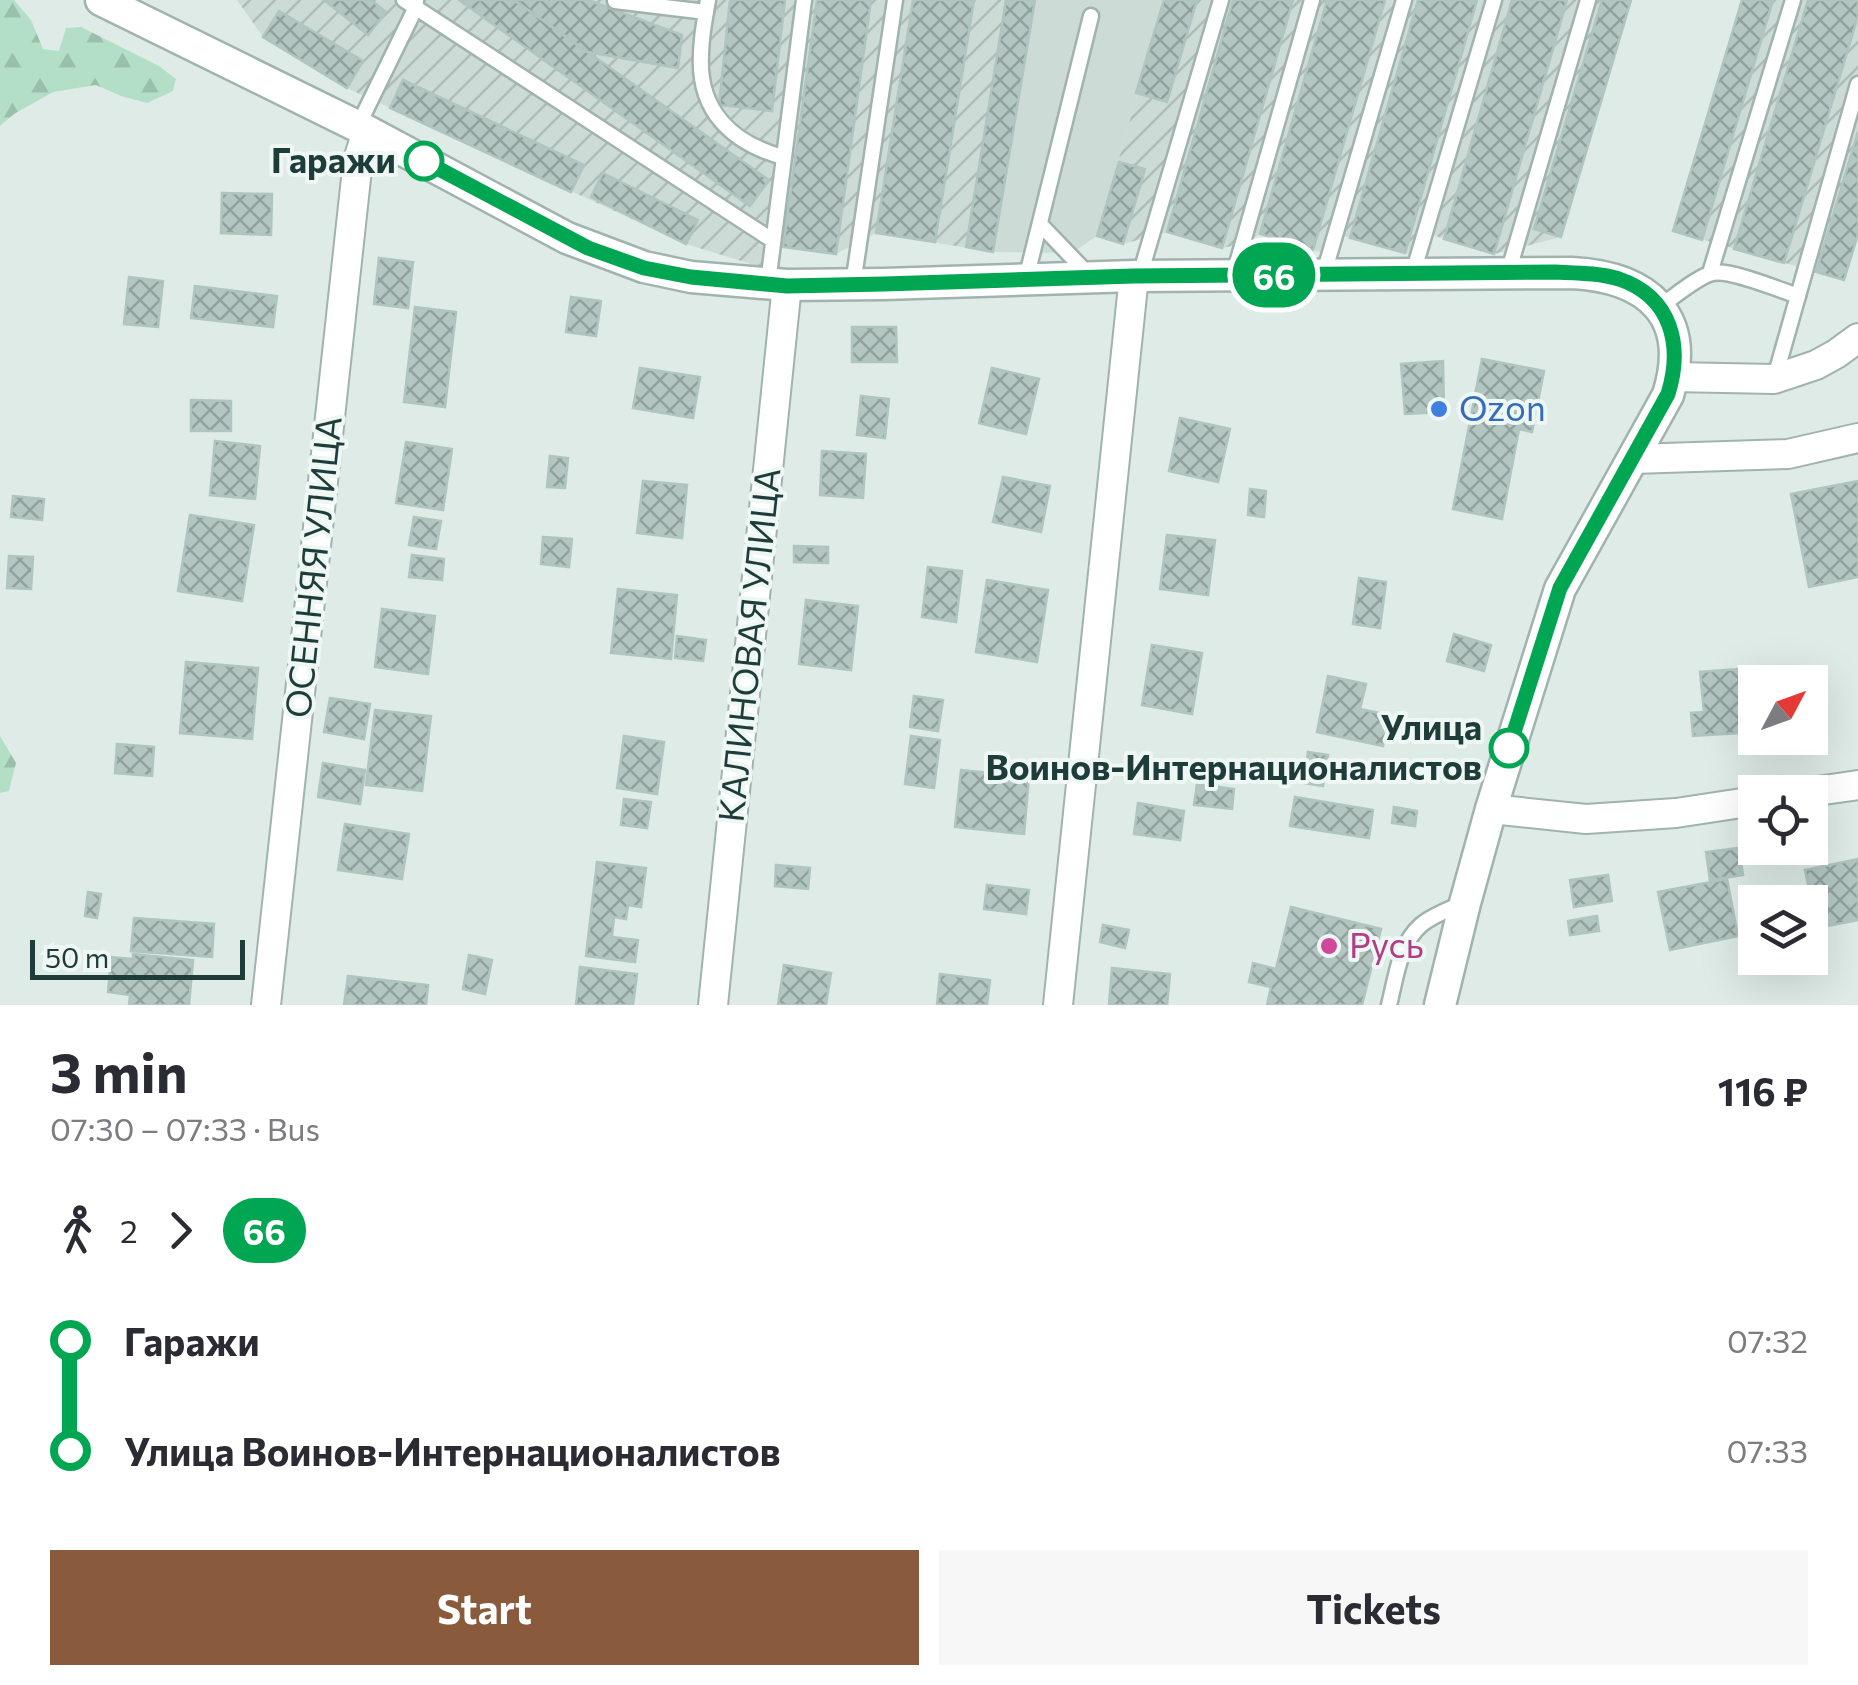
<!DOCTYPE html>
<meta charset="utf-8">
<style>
body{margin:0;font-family:Commissioner,sans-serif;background:#f7f7f7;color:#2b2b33;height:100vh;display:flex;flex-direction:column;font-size:38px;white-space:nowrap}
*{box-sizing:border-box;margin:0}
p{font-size:32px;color:#7c7c81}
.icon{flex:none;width:55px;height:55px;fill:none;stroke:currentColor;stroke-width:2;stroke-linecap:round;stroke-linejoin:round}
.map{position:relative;height:1005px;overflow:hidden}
.panel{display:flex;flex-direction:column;background:#fff;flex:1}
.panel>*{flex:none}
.badge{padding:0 20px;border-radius:32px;font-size:35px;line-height:65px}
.needle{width:65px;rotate:49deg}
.tools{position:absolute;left:1738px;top:665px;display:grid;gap:20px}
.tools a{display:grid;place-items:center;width:90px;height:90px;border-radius:0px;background:#fff;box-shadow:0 10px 40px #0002;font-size:50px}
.scale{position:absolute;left:30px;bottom:25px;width:215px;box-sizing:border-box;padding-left:10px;border:5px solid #1e3c39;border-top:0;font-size:28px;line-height:35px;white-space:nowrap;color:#1e3c39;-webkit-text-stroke:8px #eef7f4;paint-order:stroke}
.map>.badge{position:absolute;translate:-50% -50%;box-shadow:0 0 0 5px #fff}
.legs{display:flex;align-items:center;gap:15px;height:110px;padding:0 50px;font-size:32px}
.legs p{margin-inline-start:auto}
.headline{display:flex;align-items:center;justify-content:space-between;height:170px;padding:0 50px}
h1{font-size:55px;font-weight:700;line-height:75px}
.cta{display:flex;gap:20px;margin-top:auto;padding:20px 50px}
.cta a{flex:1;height:115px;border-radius:0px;background:#8a5a3d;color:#fff;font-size:40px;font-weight:700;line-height:115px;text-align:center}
.cta a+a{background:#f7f7f7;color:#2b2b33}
ul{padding:0 50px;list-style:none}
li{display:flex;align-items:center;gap:35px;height:110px;font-size:38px}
li i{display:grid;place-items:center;width:15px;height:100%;margin:0 12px;background:currentColor}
li i::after{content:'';width:25px;height:25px;margin:-12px;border:8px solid;border-radius:50%;background:#fff}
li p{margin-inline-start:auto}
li:first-child i{background:linear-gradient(#0000 50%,currentColor 0)}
li:last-child i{background:linear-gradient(currentColor 50%,#0000 0)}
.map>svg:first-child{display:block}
</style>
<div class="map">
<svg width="1858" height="1005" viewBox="0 0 1858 1005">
<defs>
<pattern id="industrial-furrows" width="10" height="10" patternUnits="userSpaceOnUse" patternTransform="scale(2.5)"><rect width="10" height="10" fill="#ccdbd6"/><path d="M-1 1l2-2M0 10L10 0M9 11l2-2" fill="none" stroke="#afbdb8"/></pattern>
<pattern id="forest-firs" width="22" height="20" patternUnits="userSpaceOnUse" patternTransform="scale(2.5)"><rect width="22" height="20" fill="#b4dfc7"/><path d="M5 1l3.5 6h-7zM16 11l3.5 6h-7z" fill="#9ac0ac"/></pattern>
<pattern id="building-cross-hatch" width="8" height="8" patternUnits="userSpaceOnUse" patternTransform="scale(2.5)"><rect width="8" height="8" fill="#b3c6c1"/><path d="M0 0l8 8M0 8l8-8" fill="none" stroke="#91a29e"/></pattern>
</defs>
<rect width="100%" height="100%" fill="#deebe7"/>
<path fill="#ccdbd6" d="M1035,0H1164L1097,236L1072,253L993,252Z"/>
<g fill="url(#industrial-furrows)">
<path d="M237,0H1035L993,252L876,233L836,254L783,247L772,240L761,267L686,244L347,88L263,37Z"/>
<path d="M1164,0H1631L1561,237L1494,254L1426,233L1418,257L1336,234L1330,255L1260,234L1243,244L1222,248L1167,232L1123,244L1097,236Z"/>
<path d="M1742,0H1858V234L1844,280L1673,231Z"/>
</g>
<g fill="url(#forest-firs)">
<path d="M0,0H14L31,20L43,49L59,51L66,28L81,27L159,66L176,79L173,91L147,103L121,96L96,85L53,92L14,114L0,126Z"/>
<path d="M0,736L16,763L9,791L0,793Z"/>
</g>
<g fill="url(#building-cross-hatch)" stroke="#b0c5c0" stroke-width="2.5">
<path d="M324,0H371L386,12L368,35Z"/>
<path d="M459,0H514L769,180L750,206Z"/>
<path d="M514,0H545L550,5L553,0H588L682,35L678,68L588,52Z"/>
<path d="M730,0H785L772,111L719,105Z"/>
<path d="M817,0H871L836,254L783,247Z"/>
<path d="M913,0H974L935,242L876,233Z"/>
<path d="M1006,0H1035L993,252L966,247Z"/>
<path d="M1164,0H1197L1167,102L1136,93Z"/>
<path d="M1233,0H1293L1222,248L1167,232Z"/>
<path d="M1327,0H1385L1313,250L1260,234Z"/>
<path d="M1418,0H1477L1405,253L1350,238Z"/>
<path d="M1512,0H1567L1494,254L1444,239Z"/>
<path d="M1602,0H1631L1561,237L1534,229Z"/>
<path d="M1742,0H1773L1702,240L1673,231Z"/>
<path d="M1808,0H1858V16L1784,263L1734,249Z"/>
<path d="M279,11L363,61L347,88L263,37Z"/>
<path d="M403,80L584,165L571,192L390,108Z"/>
<path d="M1858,132V234L1844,280L1816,272Z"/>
<path d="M1119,162L1145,169L1123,244L1097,236Z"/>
<path d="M603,173L698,220L686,244L591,197Z"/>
<path d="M222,193L272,194L271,235L221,233Z"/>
<path d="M379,258L413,262L408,308L374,304Z"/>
<path d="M129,277L163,281L158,327L124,324Z"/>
<path d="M195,286L277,296L273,327L191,318Z"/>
<path d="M571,297L601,301L596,336L566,332Z"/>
<path d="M415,307L456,312L445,407L404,402Z"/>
<path d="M852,327H896L897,362H852Z"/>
<path d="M1482,359L1544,371L1532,432L1519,429L1502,519L1453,509Z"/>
<path d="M1443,361L1444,412L1405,414L1401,364Z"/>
<path d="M640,368L700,377L693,418L633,408Z"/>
<path d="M992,368L1039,379L1026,434L979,423Z"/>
<path d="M861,396L889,399L885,438L857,435Z"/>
<path d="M191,400L231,401V431H191Z"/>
<path d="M1180,418L1230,429L1218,482L1169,471Z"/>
<path d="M215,441L260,446L255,499L210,495Z"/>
<path d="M406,442L452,449L443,510L396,503Z"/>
<path d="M822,451L866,454L863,498L820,495Z"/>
<path d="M550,456L568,458L565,488L547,487Z"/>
<path d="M1003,477L1050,486L1041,532L993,522Z"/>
<path d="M643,481L687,485L682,538L637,533Z"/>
<path d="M1858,481V577L1809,587L1791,494Z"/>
<path d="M1250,489L1266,491L1264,517L1248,515Z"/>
<path d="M13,496L44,499L42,520L11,517Z"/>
<path d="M190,515L254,525L242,601L178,591Z"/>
<path d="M414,517L441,521L436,549L409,545Z"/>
<path d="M1167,535L1215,540L1208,595L1160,589Z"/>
<path d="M543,537L572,539L569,567L541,564Z"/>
<path d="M794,546L828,547V563L794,562Z"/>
<path d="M412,555L444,559L442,580L409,577Z"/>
<path d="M9,556L33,557L31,589L7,588Z"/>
<path d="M928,567L962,571L956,622L922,617Z"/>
<path d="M1359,578L1386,582L1380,628L1353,624Z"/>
<path d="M987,580L1048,590L1037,662L976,652Z"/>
<path d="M618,589L677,595L671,659L611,653Z"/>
<path d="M806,600L858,606L851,670L799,664Z"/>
<path d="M382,609L435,616L428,674L375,667Z"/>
<path d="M1454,634L1491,645L1484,671L1447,661Z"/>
<path d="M677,636L706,640L703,661L675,658Z"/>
<path d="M1152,645L1202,653L1192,714L1142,705Z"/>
<path d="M186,662L258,668L252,739L180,733Z"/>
<path d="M1766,667L1767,682H1755V732L1693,736L1691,713L1704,712L1700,672Z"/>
<path d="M1328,676L1366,684L1360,709L1389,715L1383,746L1317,732Z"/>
<path d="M914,696L943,700L938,731L910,727Z"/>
<path d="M330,698L370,704L364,739L324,732Z"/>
<path d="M375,710L431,716L422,791L366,785Z"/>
<path d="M624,736L664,742L657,794L617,788Z"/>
<path d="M911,736L940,740L934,788L905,784Z"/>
<path d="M117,744L154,747L152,776L115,773Z"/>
<path d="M1308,752L1328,755L1323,786L1304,783Z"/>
<path d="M323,763L365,770L360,804L318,797Z"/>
<path d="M961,770L1029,777L1024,834L955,827Z"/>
<path d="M1197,784L1234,789L1232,809L1194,805Z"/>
<path d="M1295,797L1373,810L1369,838L1290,826Z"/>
<path d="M624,799L651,802L647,828L621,825Z"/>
<path d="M1138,803L1184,811L1180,840L1134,834Z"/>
<path d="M1394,807L1417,811L1415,826L1392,823Z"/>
<path d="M345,824L409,834L402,879L338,870Z"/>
<path d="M1739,848L1743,875L1710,880L1706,852Z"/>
<path d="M1858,859V920L1817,928L1805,870Z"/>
<path d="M597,862L646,868L641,907L628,905L626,919L614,917L612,937L638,940L635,962L586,956Z"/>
<path d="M776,865L810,868L808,889L775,886Z"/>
<path d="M1608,875L1612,901L1574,907L1570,880Z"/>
<path d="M1727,879L1738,936L1670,950L1658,892Z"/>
<path d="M987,885L1029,890L1026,914L984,909Z"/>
<path d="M88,892L101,894L97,918L85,916Z"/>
<path d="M1291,907L1381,929L1362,1005H1267L1271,987L1249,982L1253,963L1276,969Z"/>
<path d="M1597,916L1599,931L1570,935L1568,921Z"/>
<path d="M134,918L214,924L212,957L131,951Z"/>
<path d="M1103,925L1129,930L1125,948L1100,942Z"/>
<path d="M133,954L193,960L189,1005H129L130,995L108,992L111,957L133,959Z"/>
<path d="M469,955L492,960L485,994L463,989Z"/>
<path d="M784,965L831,973L826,1005H778Z"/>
<path d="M580,967L637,974L633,1005H576Z"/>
<path d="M1112,968L1170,974L1167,1005H1109Z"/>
<path d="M940,974L990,980L987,1005H937Z"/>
<path d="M348,976L428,985L426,1005H344Z"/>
</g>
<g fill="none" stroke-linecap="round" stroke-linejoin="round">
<defs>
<g id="service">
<path d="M404,0L772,240"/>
<path d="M708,0C705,18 701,37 701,55C698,111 732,143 783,157"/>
<path d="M615,1L706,12"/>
<path d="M358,126L415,9L416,1"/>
<path d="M1040,224L1088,274"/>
<path d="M1324,273L1404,0"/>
<path d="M1413,273L1494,0"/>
<path d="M1508,273L1588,0"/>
<path d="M1710,273L1793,0"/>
<path d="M1234,274L1312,0"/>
<path d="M1140,275L1221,0"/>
<path d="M1026,279L1091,16"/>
<path d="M768,283L804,0"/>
<path d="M853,284L895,0"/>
<path d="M1659,307C1673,298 1698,276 1713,273C1730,269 1780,290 1798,296"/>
<path d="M1775,377L1858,84"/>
<path d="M1389,1005C1396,978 1399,944 1421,925C1433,915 1450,909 1464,903"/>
</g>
<g id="minor">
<path d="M1673,377L1774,379L1816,365L1836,354L1858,338"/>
<path d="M1633,459L1788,454L1858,438"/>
<path d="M1810,792L1858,785"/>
<path d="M1491,809L1586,819L1676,813L1755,801"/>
<path d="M266,1005L358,160L367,131"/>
<path d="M713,1005L787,285"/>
<path d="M1058,1005L1134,276"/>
</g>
<path id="tertiary" d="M101,0L367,131L567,238L644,267L691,277L787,285L884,284L1134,276L1572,273C1647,277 1693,315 1668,395L1560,589L1491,809L1465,903L1440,1005"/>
</defs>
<use href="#service" stroke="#a1b3af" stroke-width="19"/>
<use href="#minor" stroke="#a1b3af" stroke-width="32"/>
<use href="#tertiary" stroke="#a1b3af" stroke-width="35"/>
<use href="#service" stroke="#fff" stroke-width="14"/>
<use href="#minor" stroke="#fff" stroke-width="28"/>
<use href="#tertiary" stroke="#fff" stroke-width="30"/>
</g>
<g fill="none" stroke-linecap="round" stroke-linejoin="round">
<defs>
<path id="line-1" d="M424,161L588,248L644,268L691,277L787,286L884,284L1134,276L1556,272C1577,273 1599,273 1619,279C1672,297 1683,346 1668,394L1560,588L1509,748"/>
</defs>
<use href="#line-1" stroke="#fff" stroke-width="22"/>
<use href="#line-1" stroke="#00a651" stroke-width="15"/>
</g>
<g fill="#fff" stroke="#00a651" stroke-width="5">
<circle cx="424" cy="161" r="18"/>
<circle cx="1509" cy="748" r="18"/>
</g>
<circle fill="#3f7fe0" stroke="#eef7f4" stroke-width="4" cx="1439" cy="409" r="10"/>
<circle fill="#d1479c" stroke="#eef7f4" stroke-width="4" cx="1329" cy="946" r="10"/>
<g text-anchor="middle" stroke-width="8" stroke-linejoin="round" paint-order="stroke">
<g font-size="35" font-weight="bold" fill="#1e3c39" stroke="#eef7f4" text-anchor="end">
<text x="396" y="173">Гаражи</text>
<text x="1482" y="740">Улица<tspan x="1482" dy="40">Воинов-Интернационалистов</tspan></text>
</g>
<g font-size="35" fill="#366cbe" stroke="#eef7f4" text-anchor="start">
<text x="1459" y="421">Ozon</text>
</g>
<g font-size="35" fill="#1e3c39" stroke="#eef7f4">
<text transform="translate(314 567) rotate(-84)" y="12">ОСЕННЯЯ УЛИЦА</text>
<text transform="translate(750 645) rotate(-84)" y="12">КАЛИНОВАЯ УЛИЦА</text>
</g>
<g font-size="35" fill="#b23c85" stroke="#eef7f4" text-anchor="start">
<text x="1349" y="958">Русь</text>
</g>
</g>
</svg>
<div class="tools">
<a><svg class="needle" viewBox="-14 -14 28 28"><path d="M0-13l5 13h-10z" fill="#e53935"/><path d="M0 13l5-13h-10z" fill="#7c7c81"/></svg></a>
<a><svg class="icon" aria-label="locate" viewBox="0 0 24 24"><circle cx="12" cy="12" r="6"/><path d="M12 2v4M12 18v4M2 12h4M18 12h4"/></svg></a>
<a><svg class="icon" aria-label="layers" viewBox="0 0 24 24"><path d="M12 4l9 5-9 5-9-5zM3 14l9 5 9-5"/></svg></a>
</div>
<div class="scale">50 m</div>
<b class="badge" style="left:1274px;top:275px;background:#00a651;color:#fff">66</b>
</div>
<section class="panel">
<div class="headline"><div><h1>3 min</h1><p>07:30 – 07:33 · Bus</p></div><b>116 ₽</b></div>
<div class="legs"><svg class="icon" aria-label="walk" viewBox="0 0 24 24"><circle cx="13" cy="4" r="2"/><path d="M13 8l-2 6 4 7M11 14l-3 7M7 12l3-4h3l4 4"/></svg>2<svg class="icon" aria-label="forward" viewBox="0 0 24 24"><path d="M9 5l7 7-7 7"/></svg><b class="badge" style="background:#00a651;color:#fff">66</b></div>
<ul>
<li><i style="color:#00a651"></i><b>Гаражи</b><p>07:32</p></li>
<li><i style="color:#00a651"></i><b>Улица Воинов-Интернационалистов</b><p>07:33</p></li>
</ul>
<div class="cta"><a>Start</a><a>Tickets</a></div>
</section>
